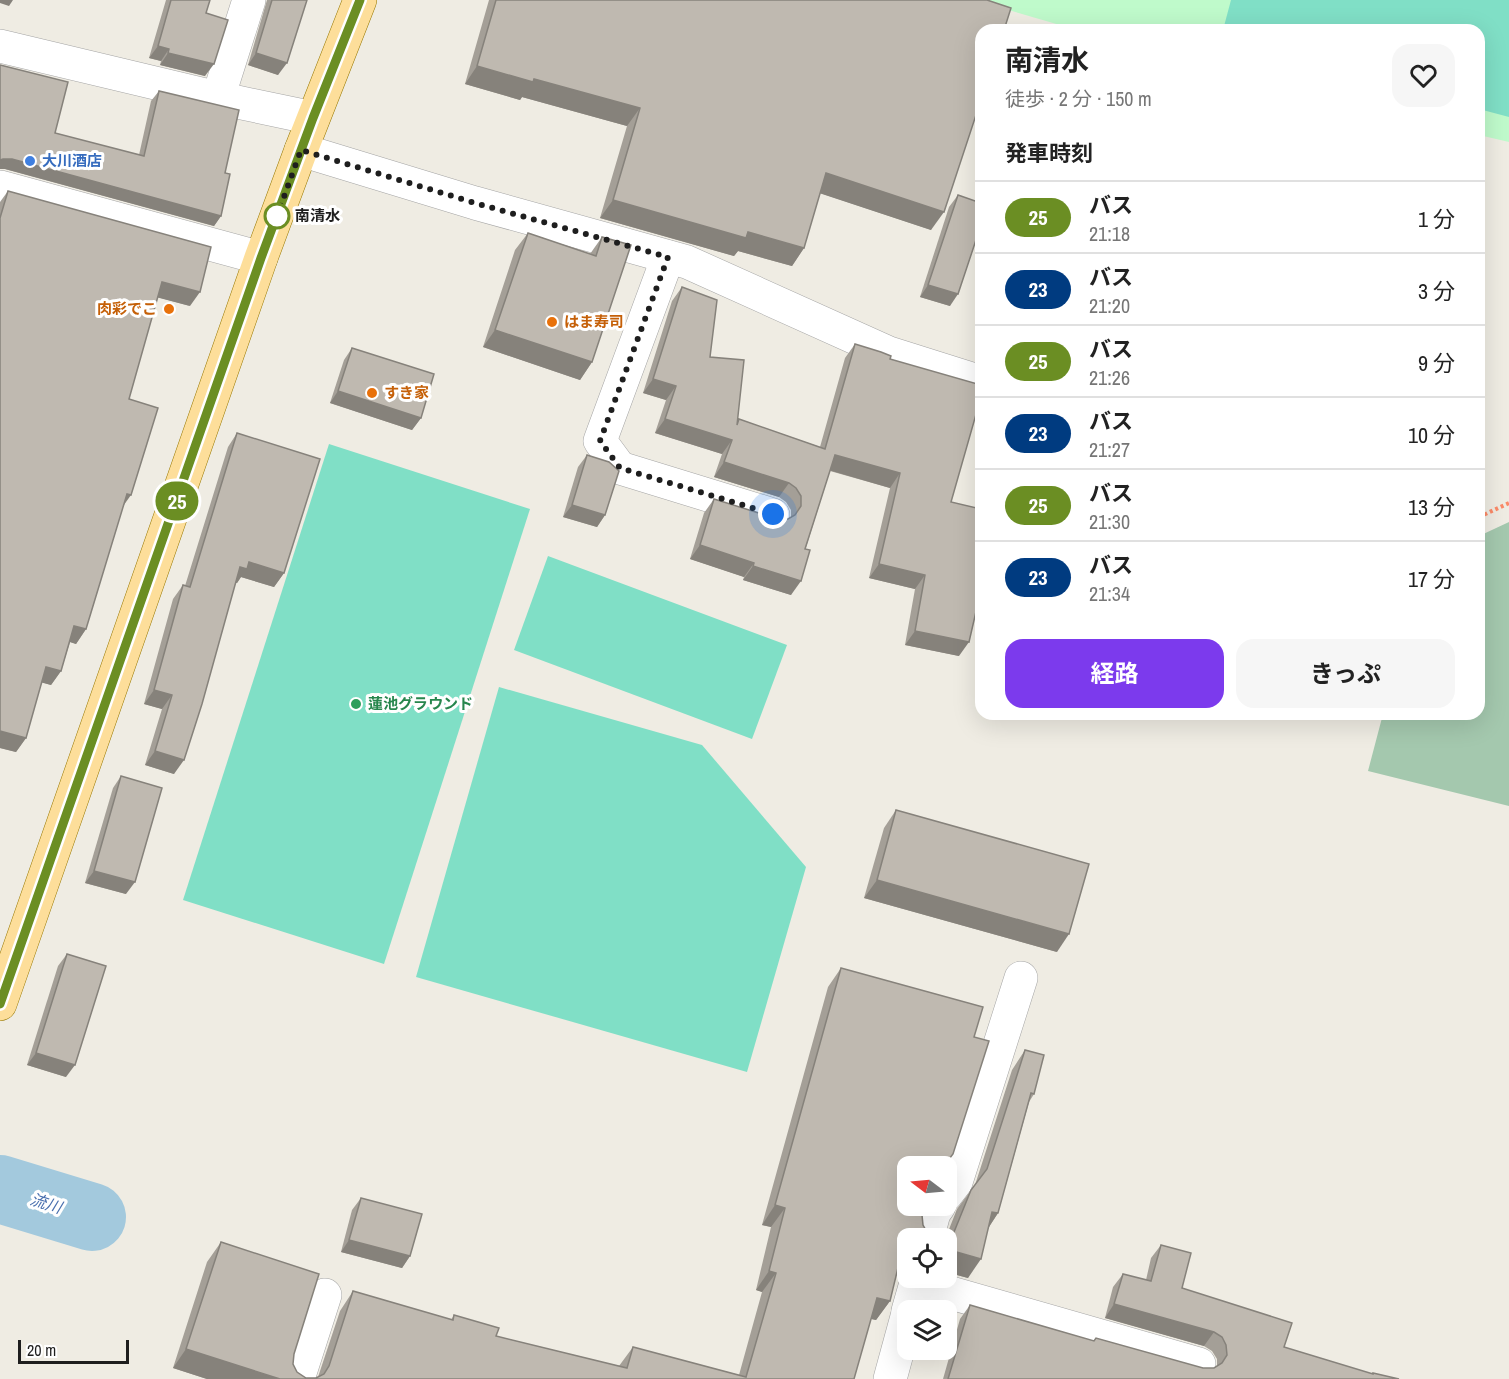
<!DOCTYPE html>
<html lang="ja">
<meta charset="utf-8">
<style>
body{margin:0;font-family:"Archivo Narrow","Noto Sans JP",sans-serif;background:#f6f6f6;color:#222;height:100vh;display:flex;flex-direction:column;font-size:22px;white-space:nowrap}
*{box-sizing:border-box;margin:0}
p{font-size:20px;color:#767676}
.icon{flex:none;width:33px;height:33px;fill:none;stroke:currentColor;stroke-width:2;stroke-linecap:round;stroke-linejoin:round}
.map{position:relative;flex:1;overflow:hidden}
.panel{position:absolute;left:975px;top:24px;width:510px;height:696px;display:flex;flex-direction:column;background:#fff;border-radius:18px;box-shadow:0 6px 24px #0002}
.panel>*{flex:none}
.badge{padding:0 12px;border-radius:20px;font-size:21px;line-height:39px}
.needle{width:39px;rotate:286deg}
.fabs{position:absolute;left:897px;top:1156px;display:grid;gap:12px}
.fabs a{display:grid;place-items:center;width:60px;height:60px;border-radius:12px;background:#fff;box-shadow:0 6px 24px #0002;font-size:30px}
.scale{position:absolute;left:18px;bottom:15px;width:111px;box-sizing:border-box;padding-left:6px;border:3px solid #1e1e1e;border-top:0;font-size:16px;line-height:21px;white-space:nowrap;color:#1e1e1e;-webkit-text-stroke:4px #fff;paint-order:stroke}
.you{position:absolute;width:30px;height:30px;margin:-15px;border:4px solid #fff;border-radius:50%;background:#1a73e8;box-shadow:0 0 0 9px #1a73e833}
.map>.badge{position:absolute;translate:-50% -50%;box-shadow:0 0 0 3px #fff}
h2{padding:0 30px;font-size:22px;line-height:54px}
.round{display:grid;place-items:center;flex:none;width:63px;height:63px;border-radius:18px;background:#f6f6f6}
.headline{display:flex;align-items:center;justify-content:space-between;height:102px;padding:0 30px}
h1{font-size:28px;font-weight:700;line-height:45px}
.action{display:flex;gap:12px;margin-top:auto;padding:12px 30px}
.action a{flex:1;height:69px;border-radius:18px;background:#7c3aed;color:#fff;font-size:24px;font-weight:700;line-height:69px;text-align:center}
.action a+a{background:#f6f6f6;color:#222}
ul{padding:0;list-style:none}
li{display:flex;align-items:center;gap:18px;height:72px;padding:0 30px;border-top:2px solid #e0e0e0}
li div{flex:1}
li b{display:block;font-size:22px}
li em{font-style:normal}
li .badge{min-width:66px;font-weight:700;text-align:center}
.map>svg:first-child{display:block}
</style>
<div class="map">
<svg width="1509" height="1379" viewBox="0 0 1509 1379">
<rect width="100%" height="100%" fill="#efece3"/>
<path fill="#a4c8ae" d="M1509,522V806L1368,771L1383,714H1479V536Z"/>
<path fill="#bffacb" d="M974,0H1509V142L1479,135V30H1077Z"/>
<g fill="#80dfc6">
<path d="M1231,0H1509V117L1479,109V30H1223Z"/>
<path d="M329,444L530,509L384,964L183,900Z"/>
<path d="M548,556L787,645L752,739L514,650Z"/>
<path d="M499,687L702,745L806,867L747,1072L416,977Z"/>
</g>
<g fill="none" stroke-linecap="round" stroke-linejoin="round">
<path stroke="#a3c9dd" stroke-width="68" d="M0,1189L92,1217"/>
<defs>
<g id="minor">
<path d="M0,46L218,98L313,118"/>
<path d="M218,98L249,0"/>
<path d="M301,150L475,203L687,262L889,353L981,382"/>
<path d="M0,187L261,258"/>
<path d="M668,257L600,441L620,468L773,515"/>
<path d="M946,1195L956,1182L1021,978"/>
<path d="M927,1239L934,1213L939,1206"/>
<path d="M908,1311L916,1283L1199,1364"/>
<path d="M298,1379L325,1295"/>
<path d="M890,1379L908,1313"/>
</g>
<path id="major" d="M0,1004L261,258L301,150L360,0"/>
</defs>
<use href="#minor" stroke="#a5a5a5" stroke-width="34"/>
<use href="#major" stroke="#977800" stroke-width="34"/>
<path stroke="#fb8a68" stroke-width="4" stroke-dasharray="3 3" stroke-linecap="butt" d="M1479,517L1509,503"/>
<use href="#minor" stroke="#fff" stroke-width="33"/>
<use href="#major" stroke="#fdde9a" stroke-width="33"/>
</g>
<g fill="#a49f97">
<path d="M166,0H210L206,13L205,76L160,65L161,61L149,58Z"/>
<path d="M267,0H307L278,75L248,65Z"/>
<path d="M489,0H987L931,230L820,193L804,248L792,266L738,251L734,256L600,218L627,126L522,97L520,100L465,84Z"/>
<path d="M159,91L225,173L221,216L214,226L5,169L55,133L139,155L151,101Z"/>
<path d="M8,191L190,306L157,297L129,399L124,504L86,629L76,644L70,642L61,671L51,685L41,682L26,738L16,752L0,748V202Z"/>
<path d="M958,195L950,306L920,297L949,207Z"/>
<path d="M528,233L590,254L602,237L592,362L580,380L483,347L515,250Z"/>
<path d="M682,287L737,421L739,419L820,447L845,358L855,344L890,359L951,502L959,656L905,645L915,589L869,578L890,488L830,471L791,595L743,580L744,577L690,559L704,513L714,499L778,519H788L791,517V510L786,502L779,497L714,477L722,454L655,433L666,400L643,393L672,301Z"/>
<path d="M352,348L421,418L412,430L330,403L344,360Z"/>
<path d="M237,433L284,573L274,587L241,577L237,583H235L174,774L145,765L162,709L144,704L173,599L183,585L185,586L228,447Z"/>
<path d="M587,455L605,515L597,527L563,517L578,467Z"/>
<path d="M121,776L126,894L85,883L113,788Z"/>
<path d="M896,810L1057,952L864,898L884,828Z"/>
<path d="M67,954L66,1077L27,1065L58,966Z"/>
<path d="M841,968L908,1167L922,1215L923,1225L927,1232L935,1238H945L946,1237L957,1209L975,1185L1012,1070L1025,1050L1034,1094L1029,1102L998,1213L989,1227L968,1278L946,1272V1239L902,1270L897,1269L890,1301L876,1320L871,1319L854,1379H207L173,1368L207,1262L221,1242L294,1354L293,1364L297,1372L306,1378H316L318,1377L340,1311L353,1291L451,1320L454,1315L496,1336L619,1366L633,1347L739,1375L762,1292L756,1290L771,1227L762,1225L828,987Z"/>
<path d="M361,1198L410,1256L402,1268L341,1252L352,1210Z"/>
<path d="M1161,1245L1182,1288L1284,1347L1372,1374L1373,1373L1399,1379H943L960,1319L970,1305L1094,1341L1203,1368H1214L1217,1366V1359L1212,1351L1204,1346L1105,1318L1113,1287L1123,1274L1146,1280L1151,1258Z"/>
</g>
<g fill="#86827b">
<path d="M0,0H13L9,6L0,3Z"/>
<path d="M158,46L169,49L161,61L149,58Z"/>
<path d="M168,53L214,64L205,76L160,65Z"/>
<path d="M256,53L287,63L278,75L248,65Z"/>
<path d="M477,66L534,79L640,108L627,126L522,97L520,100L465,84Z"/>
<path d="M3,159H12L221,216L214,226L5,169H0V160Z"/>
<path d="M826,173L944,212L931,230L813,191Z"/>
<path d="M613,200L748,232L804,248L792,266L738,251L734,256L600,218Z"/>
<path d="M162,282L200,292L190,306L152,296Z"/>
<path d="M928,285L958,294L950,306L920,297Z"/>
<path d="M495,330L592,362L580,380L483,347Z"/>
<path d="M653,379L676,386L666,400L643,393Z"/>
<path d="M338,391L421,418L412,430L330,403Z"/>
<path d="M665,419L732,440L722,454L655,433Z"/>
<path d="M835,455L900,473L890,488L825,469Z"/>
<path d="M724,462L789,483L779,497L714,477Z"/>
<path d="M127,494L131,495L121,509Z"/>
<path d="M572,505L605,515L597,527L563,517Z"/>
<path d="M700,545L754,563L744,577L690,559Z"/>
<path d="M249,562L284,573L274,587L241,577L237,583L230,581L240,567Z"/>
<path d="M879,564L925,575L915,589L869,578Z"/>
<path d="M753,566L801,581L791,595L743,580Z"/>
<path d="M74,626L86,629L76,644L64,640Z"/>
<path d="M915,631L969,642L959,656L905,645Z"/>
<path d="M46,667L61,671L51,685L36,681Z"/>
<path d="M154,690L172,695L162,709L144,704Z"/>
<path d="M0,731L26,738L16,752L0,748Z"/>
<path d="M155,751L184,760L174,774L145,765Z"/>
<path d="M94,871L135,882L126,894L85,883Z"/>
<path d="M877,880L1069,934L1057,952L864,898Z"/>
<path d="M36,1053L75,1065L66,1077L27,1065Z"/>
<path d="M775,1205L785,1208L771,1227L762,1225Z"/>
<path d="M992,1212L998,1213L985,1233Z"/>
<path d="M349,1240L410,1256L402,1268L341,1252Z"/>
<path d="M903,1247L908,1249V1267L902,1270L889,1267Z"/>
<path d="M946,1249L981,1259L968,1278L946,1272Z"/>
<path d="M769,1271L776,1273L762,1292L756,1290Z"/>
<path d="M877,1298L890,1301L876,1320L863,1317Z"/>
<path d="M1114,1304L1214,1332L1204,1346L1105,1318Z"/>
<path d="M186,1349L280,1379H207L173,1368Z"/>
</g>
<g fill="#bfb9b0" stroke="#86827b" stroke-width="1.5">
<path d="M171,0H210L206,13L228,20L214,64L168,53L169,49L158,46Z"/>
<path d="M272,0H307L287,63L256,53Z"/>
<path d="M496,0H987L1011,8L1004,30H981V100L944,212L826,173L804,248L748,232L746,238L613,200L640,108L534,79L533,82L477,66Z"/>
<path d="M0,65L68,82L55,133L144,156L159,91L239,110L225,173L230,174L221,216L12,159H3L0,160Z"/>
<path d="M8,191L211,247L200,292L162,282L129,399L158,408L131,495L127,494L86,629L74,626L61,671L46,667L26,738L0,731V218Z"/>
<path d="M958,195L981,203V225L958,294L928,285Z"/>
<path d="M528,233L596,256L602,237L631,245L592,362L495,330Z"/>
<path d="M682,287L717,300L710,357L744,360L737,425L739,419L825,449L855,344L881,352L891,356L890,359L981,385V397L951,502L981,509V590L969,642L915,631L925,575L879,564L900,473L835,455L805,549L810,550L801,581L753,566L754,563L700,545L714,499L778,519H788L795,515L801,506V496L796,488L789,483L724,462L732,440L665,419L676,386L653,379Z"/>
<path d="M352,348L434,374L421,418L338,391Z"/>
<path d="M237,433L320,459L284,573L249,562L247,569L240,567L202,704L184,760L155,751L172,695L154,690L183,585L190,587Z"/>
<path d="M587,455L609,462L619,471L605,515L572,505Z"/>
<path d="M121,776L162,788L135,882L94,871Z"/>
<path d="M896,810L1089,864L1069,934L877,880Z"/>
<path d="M67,954L106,966L75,1065L36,1053Z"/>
<path d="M841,968L983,1007L974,1037L989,1041L953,1154L943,1167H908V1206H925L922,1215L923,1225L927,1232L935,1238H945L954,1232L971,1190L987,1169L1025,1050L1044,1055L1034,1094L1031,1093L998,1213L992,1212L981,1259L946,1249V1239H908V1249L903,1247L890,1301L877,1298L854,1379H280L186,1349L221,1242L319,1274L294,1354L293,1364L297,1372L306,1378H316L324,1374L329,1366L353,1291L453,1320L454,1315L499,1328L496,1336L627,1368L633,1347L746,1377L776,1273L769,1271L785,1208L775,1205Z"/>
<path d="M361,1198L422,1214L410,1256L349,1240Z"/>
<path d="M1161,1245L1191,1253L1182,1288L1292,1323L1284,1347L1373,1374V1373L1399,1379H948L970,1305L1094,1341L1096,1338L1203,1368H1214L1222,1363L1227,1355L1226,1345L1222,1337L1214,1332L1114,1304L1123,1274L1151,1281Z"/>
</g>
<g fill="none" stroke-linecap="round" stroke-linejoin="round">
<defs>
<path id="line" d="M0,1004L261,258L313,118L360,0"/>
</defs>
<use href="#line" stroke="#fff" stroke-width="14"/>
<use href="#line" stroke="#6b8e23" stroke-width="9"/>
<path stroke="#1e1e1e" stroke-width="6" stroke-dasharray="0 10.8" d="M277,216L301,150L475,203L668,257L600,441L620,468L773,514"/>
</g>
<circle fill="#3f7fe0" stroke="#fff" stroke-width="2" cx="30" cy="161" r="6"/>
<circle fill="#fff" stroke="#6b8e23" stroke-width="3" cx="277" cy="216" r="12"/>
<g fill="#e8710a" stroke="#fff" stroke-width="2">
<circle cx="169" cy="309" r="6"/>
<circle cx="552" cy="322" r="6"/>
<circle cx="372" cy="393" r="6"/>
</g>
<circle fill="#2e9e5b" stroke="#fff" stroke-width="2" cx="356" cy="704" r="6"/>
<g text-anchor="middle" stroke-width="6" stroke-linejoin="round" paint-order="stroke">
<g font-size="15" font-weight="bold" fill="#366cbe" stroke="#fff" text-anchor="start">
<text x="42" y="166">大川酒店</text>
</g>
<g font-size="15" font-weight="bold" fill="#1e1e1e" stroke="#fff" text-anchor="start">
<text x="295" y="221">南清水</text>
</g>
<g font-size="15" font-weight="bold" fill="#c56008" stroke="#fff" text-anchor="start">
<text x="157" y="314" text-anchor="end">肉彩でこ</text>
<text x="564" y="327">はま寿司</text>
<text x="384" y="398">すき家</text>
</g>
<g font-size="15" font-weight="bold" fill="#27864d" stroke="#fff" text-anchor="start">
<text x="368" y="709">蓮池グラウンド</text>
</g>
<g font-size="16" font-style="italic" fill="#496fae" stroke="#fff">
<text transform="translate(46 1203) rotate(17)" y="6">流川</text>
</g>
</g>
</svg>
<div class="fabs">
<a><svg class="needle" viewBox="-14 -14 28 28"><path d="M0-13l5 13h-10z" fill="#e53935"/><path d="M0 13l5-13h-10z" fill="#767676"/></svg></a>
<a><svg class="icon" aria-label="locate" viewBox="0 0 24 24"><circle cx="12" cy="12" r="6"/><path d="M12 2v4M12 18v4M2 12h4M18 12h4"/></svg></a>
<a><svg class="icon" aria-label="layers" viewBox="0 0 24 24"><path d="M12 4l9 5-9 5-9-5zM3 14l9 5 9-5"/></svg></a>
</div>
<div class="scale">20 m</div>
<div class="you" style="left:773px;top:514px"></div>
<b class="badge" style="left:177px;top:501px;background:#6b8e23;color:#fff">25</b>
<section class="panel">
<div class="headline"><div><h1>南清水</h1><p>徒歩 · 2 分 · 150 m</p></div><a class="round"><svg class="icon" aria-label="heart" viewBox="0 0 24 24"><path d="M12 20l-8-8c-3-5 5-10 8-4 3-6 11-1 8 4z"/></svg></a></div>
<h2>発車時刻</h2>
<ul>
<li><span class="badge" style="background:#6b8e23;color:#fff">25</span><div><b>バス</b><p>21:18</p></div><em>1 分</em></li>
<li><span class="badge" style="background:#003b80;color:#fff">23</span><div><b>バス</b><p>21:20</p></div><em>3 分</em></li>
<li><span class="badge" style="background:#6b8e23;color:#fff">25</span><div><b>バス</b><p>21:26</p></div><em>9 分</em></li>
<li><span class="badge" style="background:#003b80;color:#fff">23</span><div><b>バス</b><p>21:27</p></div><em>10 分</em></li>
<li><span class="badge" style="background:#6b8e23;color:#fff">25</span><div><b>バス</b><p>21:30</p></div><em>13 分</em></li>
<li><span class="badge" style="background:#003b80;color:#fff">23</span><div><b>バス</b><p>21:34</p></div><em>17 分</em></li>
</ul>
<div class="action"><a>経路</a><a>きっぷ</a></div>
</section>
</div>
